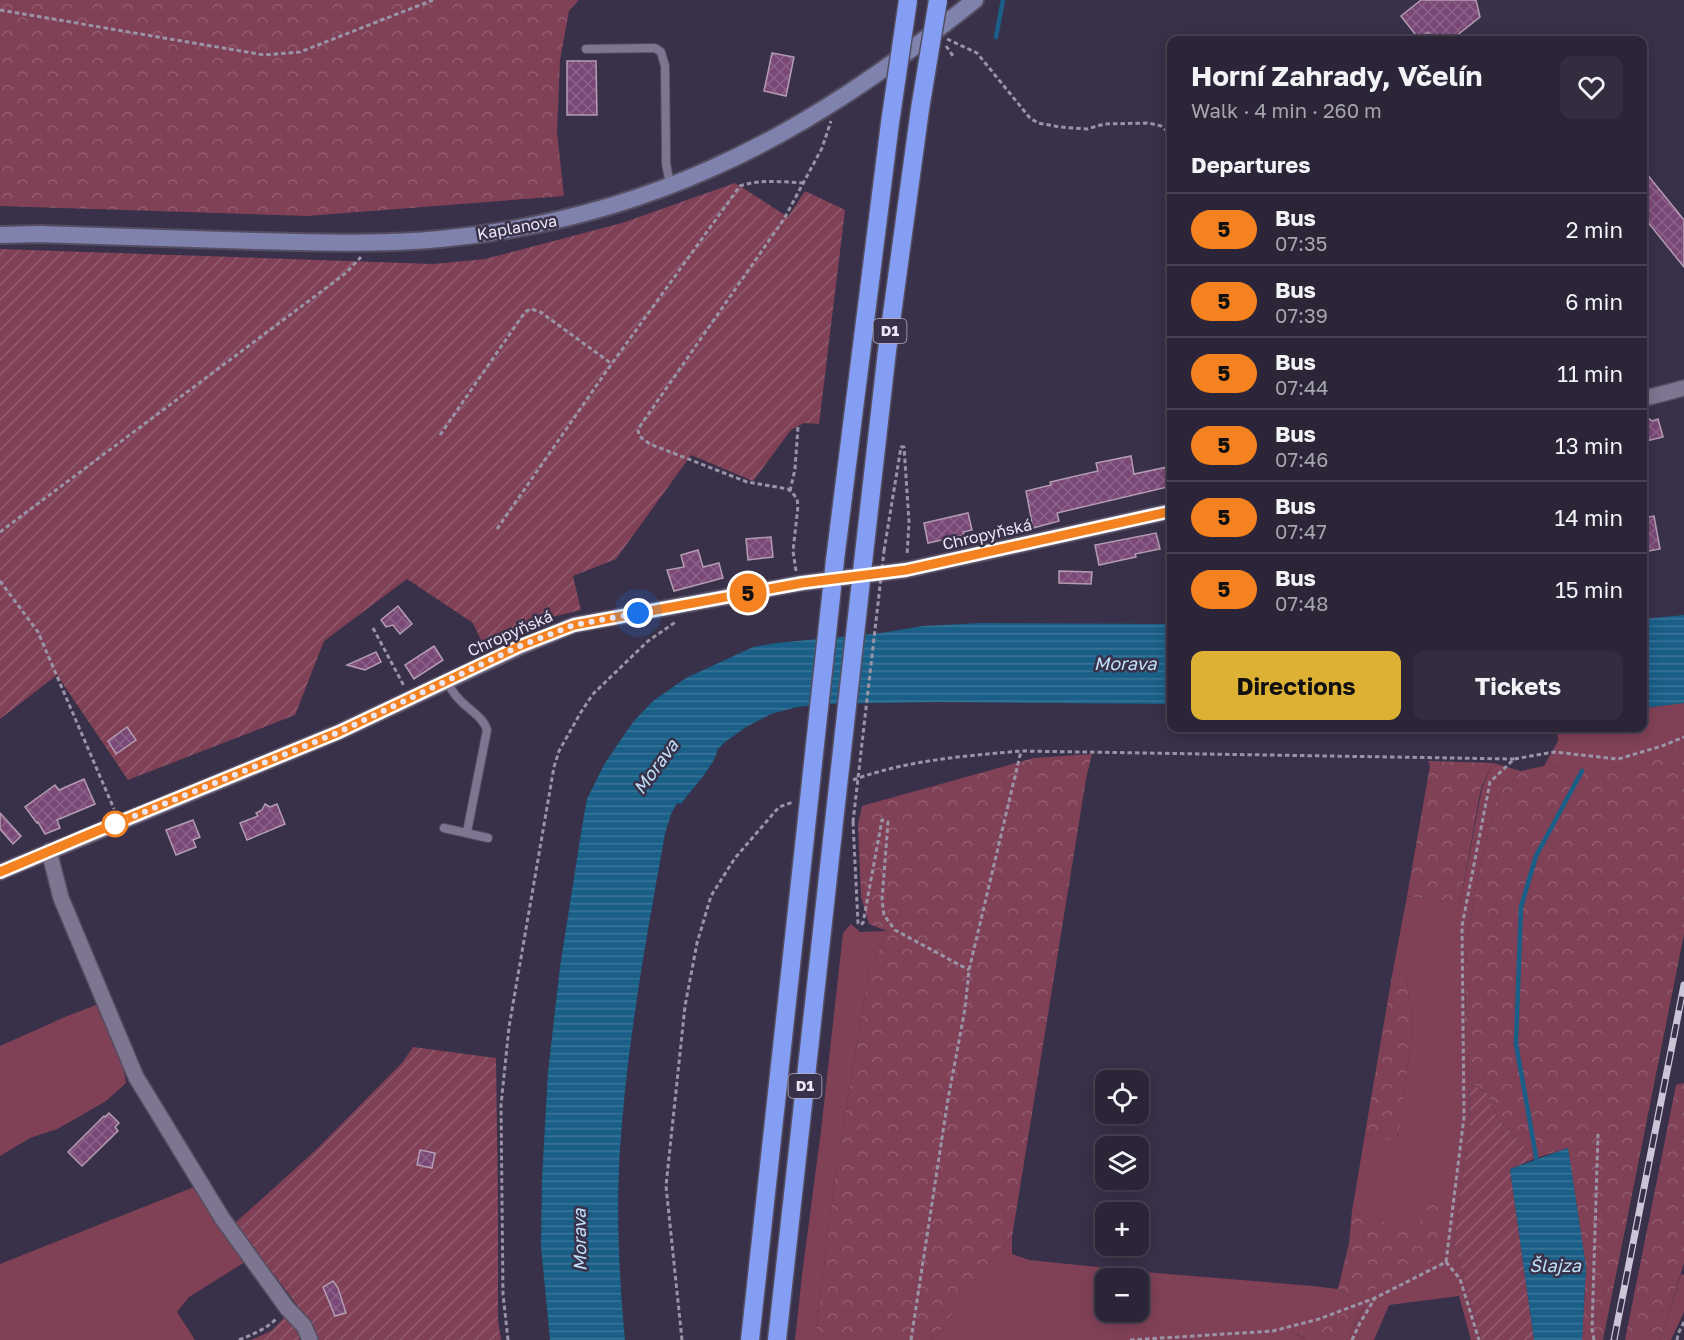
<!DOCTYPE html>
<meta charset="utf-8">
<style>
body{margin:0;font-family:"Golos Text",sans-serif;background:#332d3f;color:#f1f3f6;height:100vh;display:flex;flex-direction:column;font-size:22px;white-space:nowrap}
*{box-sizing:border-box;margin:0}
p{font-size:20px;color:#a6a5ad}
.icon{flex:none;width:33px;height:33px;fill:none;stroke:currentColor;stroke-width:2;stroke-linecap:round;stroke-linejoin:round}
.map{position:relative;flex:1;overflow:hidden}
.drawer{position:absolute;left:1167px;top:36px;width:480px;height:696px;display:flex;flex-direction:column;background:#2b2537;border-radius:12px;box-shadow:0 3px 15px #0003,0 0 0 2px #474252}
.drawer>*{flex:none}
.badge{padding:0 12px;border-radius:20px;font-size:21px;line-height:39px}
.buttons{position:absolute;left:1095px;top:1070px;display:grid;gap:12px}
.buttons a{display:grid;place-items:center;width:54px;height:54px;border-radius:12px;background:#2b2537;box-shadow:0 3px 15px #0003,0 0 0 2px #474252;font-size:30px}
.you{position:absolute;width:30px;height:30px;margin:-15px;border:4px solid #fff;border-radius:50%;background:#1a73e8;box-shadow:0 0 0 9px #1a73e833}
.map>.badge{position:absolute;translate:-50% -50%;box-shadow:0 0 0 3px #fff}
h2{padding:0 24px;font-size:22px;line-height:54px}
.round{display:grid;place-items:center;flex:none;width:63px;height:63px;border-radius:12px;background:#332d3f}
.headline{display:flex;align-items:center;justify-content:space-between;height:102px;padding:0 24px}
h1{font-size:28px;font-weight:700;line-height:45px}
.action{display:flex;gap:12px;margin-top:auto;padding:12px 24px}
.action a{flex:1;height:69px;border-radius:12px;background:#ddb133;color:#111;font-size:24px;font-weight:700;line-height:69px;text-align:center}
.action a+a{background:#332d3f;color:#f1f3f6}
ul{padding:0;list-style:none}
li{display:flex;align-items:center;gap:18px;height:72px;padding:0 24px;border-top:2px solid #474252}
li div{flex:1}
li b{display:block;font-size:22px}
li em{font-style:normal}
li .badge{min-width:66px;font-weight:700;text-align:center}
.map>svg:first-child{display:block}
</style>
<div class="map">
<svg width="1684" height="1340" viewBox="0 0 1684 1340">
<defs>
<pattern id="forest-crowns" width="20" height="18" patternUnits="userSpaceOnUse" patternTransform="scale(1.5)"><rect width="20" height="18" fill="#804157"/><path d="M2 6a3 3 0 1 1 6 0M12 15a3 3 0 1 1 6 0" fill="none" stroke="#925c70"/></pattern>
<pattern id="garden-furrows" width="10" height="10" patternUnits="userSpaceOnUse" patternTransform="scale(1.5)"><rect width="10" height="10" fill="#804157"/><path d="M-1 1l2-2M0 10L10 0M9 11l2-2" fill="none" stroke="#925c70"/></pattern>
<pattern id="water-rules" width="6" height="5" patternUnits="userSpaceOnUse" patternTransform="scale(1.5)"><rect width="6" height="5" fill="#195f87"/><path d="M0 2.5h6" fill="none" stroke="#3b7699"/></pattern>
<pattern id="building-cross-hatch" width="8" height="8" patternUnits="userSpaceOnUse" patternTransform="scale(1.5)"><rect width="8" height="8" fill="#794876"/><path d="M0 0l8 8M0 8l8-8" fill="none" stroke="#8c628a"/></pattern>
</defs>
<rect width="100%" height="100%" fill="#393149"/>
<g fill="#804157" fill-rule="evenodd">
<path d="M1684,703V747C1673,752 1661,758 1650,762C1618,772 1576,767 1544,766L1558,741L1557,728H1642L1643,708Z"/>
<path d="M1493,763L1521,771L1498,794L1478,875L1467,941L1465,1020L1469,1083L1470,1121L1454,1242L1481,1340H1471L1459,1296L1389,1305L1374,1340H1346L1365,1306L1296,1334L1306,1340H931L939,1333L980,1273L1012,1237V1254L1029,1260L1156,1273L1313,1286L1338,1289L1355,1299L1417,1235L1352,1211L1365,1134L1398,1140L1413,1024L1406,976L1393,970L1407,896L1460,904L1482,788ZM1106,1278H1138V1311H1106Z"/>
<path d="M851,924L860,932L887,931L869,971L835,1178L815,1340H795L802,1275L821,1131L843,933Z"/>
<path d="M101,1003L123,1065L126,1083L106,1101L75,1119L57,1129L30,1138L0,1156V1046L65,1017Z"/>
<path d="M194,1187L245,1262L189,1297L177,1312L195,1340H0V1264Z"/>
<path d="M1681,1274L1684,1275V1312L1671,1340H1660Z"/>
</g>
<g fill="url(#forest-crowns)">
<path d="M0,0H579L569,11L560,60L557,132L564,196L307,216L0,206Z"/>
<path d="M1684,747V934L1603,1340H1582L1586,1267L1568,1148L1536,1158L1497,1118L1487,1092L1469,1083L1465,1020L1467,941L1478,875L1498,794L1521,771L1544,766L1615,768L1648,763Z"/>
<path d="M1092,754L1086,779L1012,1237L980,1273L939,1333L931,1340H815L835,1178L869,971L887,931L869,924L861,897L858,824L862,806L1034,758Z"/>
<path d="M1428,761L1493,763L1481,788L1460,904L1407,896L1430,766Z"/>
<path d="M1393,970L1406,976L1413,1024L1398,1141L1365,1134Z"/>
<path d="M1684,1083V1263L1660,1340H1625L1676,1085Z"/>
<path d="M1446,1197L1440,1248L1430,1263L1355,1299L1338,1289L1349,1243L1352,1211L1417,1234L1424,1203Z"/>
<path d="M1365,1305L1346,1340H1306L1296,1333Z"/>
</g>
<g fill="url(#garden-furrows)">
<path d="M735,183L788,217L805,191L845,210L819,424L804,423L791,430L753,481L691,455L616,559L573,576L581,610L544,619L485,649L473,623L407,579L324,641L295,715L128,780L57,675L0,719V249L433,264L485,259L622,223Z"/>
<path d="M413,1047L496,1058L498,1203V1321L501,1340H251L271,1331L297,1305L235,1223L316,1150L402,1063Z"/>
<path d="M1469,1083L1487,1092L1497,1118L1536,1158L1510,1169L1534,1340H1481L1454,1242L1470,1121Z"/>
</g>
<g fill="url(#water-rules)">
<path d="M1684,615V703L1643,708V619Z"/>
<path d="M980,623L1171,624V704L937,702L824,704L797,707L771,714L746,727L725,742L717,750C717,763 689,792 681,804L677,803L671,814L665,834C646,939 627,1043 620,1149C616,1213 619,1277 625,1340H550L541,1246L542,1179L548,1072L560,967L582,827L587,799L605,763L633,722L653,701L686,678L753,647L776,643L881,633L923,626Z"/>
<path d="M1568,1148L1586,1267L1582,1340H1534L1510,1169Z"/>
</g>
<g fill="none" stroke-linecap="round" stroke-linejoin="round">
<g stroke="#195f87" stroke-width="4.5">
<path d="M996,37L1003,0"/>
<path d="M1537,1162L1516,1044L1521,907L1536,856L1582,771"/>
</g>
</g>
<g fill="url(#building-cross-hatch)" stroke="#b49cb2" stroke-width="1.5">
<path d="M1421,0H1476L1480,17L1451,40H1435L1428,32L1419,39L1401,16Z"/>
<path d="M772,53L794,57L786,96L764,91Z"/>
<path d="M567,61H596L597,115H567Z"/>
<path d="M1642,168L1684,220V267L1642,215Z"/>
<path d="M1647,417L1652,421L1658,419L1663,437L1642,442V425Z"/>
<path d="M1131,456L1134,474L1172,466V486L1057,513L1059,521L1033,528L1026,491L1051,485L1050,482L1098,471L1096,463Z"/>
<path d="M968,513L972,530L963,532L964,535L928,543L924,523Z"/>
<path d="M1654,516L1660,549L1642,552V532H1645L1643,518Z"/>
<path d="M1156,533L1160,549L1135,554L1136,557L1099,565L1095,545Z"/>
<path d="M771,537L773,557L748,560L746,539Z"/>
<path d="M698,550L703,567L719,563L723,578L674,591L667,570L684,567L681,555Z"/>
<path d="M1059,571L1092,572L1091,584L1059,583Z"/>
<path d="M398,606L412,624L400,634L393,625L386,627L381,620Z"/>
<path d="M434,646L443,660L414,679L405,665Z"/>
<path d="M376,652L381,662L365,670L347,665Z"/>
<path d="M127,727L136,740L116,754L108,741Z"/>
<path d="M84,779L95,804L57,820L60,828L45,834L38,822L37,823L25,807L55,785L59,790Z"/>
<path d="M265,804L270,807L277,804L285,824L247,840L240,823L258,816L256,813L262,810Z"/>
<path d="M0,813L21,836L13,844L0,829Z"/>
<path d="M193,820L200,837L193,840L196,847L176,855L166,830Z"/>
<path d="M109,1113L119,1123L115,1127L118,1131L82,1166L68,1152L104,1116L105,1117Z"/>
<path d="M420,1150L435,1153L432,1168L417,1165Z"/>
<path d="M333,1281L338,1288L346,1313L335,1316L323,1287Z"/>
</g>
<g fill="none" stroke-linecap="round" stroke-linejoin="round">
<defs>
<g id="service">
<path d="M586,49L655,48L661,52L665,66L666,150V163L670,185"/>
<path d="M447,681C450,687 453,693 458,698C467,709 483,716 487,730L467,832"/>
<path d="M444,828L488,838"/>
</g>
<g id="minor">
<path d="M1642,399L1684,388"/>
<path d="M49,851L61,898L136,1077L222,1218L287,1308L304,1326L310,1340"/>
<path d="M0,872L339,732L520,647L574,625L802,583L906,570L1172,511"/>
</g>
<path id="secondary" d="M0,235L39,234C111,236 183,239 255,241C316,242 378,245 440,239C532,230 625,207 710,169C806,127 894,65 975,0"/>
<g id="motorway">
<path d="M864,554L887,351L920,109"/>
<path d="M835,560L890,123"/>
<path d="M750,1340L805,837"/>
<path d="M777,1340L833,831"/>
</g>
</defs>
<use href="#service" stroke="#554e62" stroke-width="10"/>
<use href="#minor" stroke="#554e62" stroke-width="18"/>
<use href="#secondary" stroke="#554e62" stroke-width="20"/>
<use href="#motorway" stroke="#554e62" stroke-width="21"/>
<g stroke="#9a94a7" stroke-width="3" stroke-dasharray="4.5 3" stroke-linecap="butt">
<path d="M0,10L264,55L300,52L433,0"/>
<path d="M947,39L977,53L1030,118L1038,123L1060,127L1087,129L1104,124L1149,123L1161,126L1172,135"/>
<path d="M946,46L953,56"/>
<path d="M440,435L525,312L530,309L539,311L612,364"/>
<path d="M790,491L795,469L798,427"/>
<path d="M497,529L603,376L740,186C760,179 783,182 804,183"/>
<path d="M0,532L346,273L361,257"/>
<path d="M884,551L901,447H904L909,522L907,556"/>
<path d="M796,571L793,551L798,506L797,499L792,492L788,489L747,482L650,444L639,436L638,429L784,219L822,148L831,121"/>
<path d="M0,581L38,632L114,809"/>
<path d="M373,628L404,686"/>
<path d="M853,780C907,760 965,756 1021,751L1514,759"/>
<path d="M853,822L858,923L860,925L863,923L882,820L888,822L882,900L884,915L895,930L969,970"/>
<path d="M1446,1262L1464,1117L1462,926L1490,782L1514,759L1554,752L1618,759L1662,746L1684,737"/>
<path d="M239,1340C253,1334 267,1329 277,1318"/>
<path d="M508,1340L503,1294L501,1105L509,1027L554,767L559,751L581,712L593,694L648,641L677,621"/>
<path d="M682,1340L666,1186L685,1006L697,943L711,896L735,858L779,807L793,802"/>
<path d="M911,1340L948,1099L965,1009L969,970L1021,751"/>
<path d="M1130,1340L1273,1331L1319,1319L1375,1298"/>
<path d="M1352,1340L1360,1323L1375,1298L1446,1262L1460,1279L1479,1340"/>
<path d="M1594,1340L1592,1329L1598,1134"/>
<path d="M1677,1340L1678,1334L1684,1322"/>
</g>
<use href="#service" stroke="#7e7691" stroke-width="8"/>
<use href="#minor" stroke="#7e7691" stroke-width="15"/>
<use href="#secondary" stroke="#8082ae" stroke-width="16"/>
<use href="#motorway" stroke="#839ef2" stroke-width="18"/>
<defs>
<path id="rail" d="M1614,1340L1684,985"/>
</defs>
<use href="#rail" stroke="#cbc6d7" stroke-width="7"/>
<use href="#rail" stroke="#393149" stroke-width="4.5" stroke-dasharray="14" stroke-linecap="butt"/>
<defs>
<g id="motorway-bridge">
<path d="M920,109L938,0"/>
<path d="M890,123L908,0"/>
<path d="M833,831L864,554"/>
<path d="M805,837L835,560"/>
</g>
</defs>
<use href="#motorway-bridge" stroke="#554e62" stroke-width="21" stroke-linecap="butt"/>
<path stroke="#9a94a7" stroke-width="3" stroke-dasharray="4.5 3" stroke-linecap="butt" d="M853,822L884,551"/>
<use href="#motorway-bridge" stroke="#839ef2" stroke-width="18"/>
</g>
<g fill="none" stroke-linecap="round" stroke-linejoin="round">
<defs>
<path id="line" d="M0,872L90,834L339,732L520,646L574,625L802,583L906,570L1172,511"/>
</defs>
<use href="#line" stroke="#fff" stroke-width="14"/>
<use href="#line" stroke="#f58220" stroke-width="9"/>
<path stroke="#eae6f5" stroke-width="6" stroke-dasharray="0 10.8" d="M115,824L339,732L520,646L574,625L638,613"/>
</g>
<circle fill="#fff" stroke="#f58220" stroke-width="3" cx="115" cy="824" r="12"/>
<g text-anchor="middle" stroke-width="5" stroke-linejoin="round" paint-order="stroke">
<g fill="#393149" stroke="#b5b0c1" stroke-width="1.5">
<rect x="873.5" y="319" width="33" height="24" rx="4.5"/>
<rect x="788.5" y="1074" width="33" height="24" rx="4.5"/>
</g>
<g font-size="15" font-weight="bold" fill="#eae6f5">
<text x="890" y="336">D1</text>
<text x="805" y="1091">D1</text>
</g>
<g font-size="16" fill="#eae6f5" stroke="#393149">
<text transform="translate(517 227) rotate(-10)" y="6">Kaplanova</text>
<text transform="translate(987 534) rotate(-13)" y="6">Chropyňská</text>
<text transform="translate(510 633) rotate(-24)" y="6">Chropyňská</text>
</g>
<g font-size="18" font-style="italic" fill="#bfe1f9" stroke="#393149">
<text x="1125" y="670">Morava</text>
<text transform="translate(656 767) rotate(-54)" y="6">Morava</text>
<text transform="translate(580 1240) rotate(-91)" y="6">Morava</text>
<text x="1555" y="1272">Šlajza</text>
</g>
</g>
</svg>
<div class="buttons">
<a><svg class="icon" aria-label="locate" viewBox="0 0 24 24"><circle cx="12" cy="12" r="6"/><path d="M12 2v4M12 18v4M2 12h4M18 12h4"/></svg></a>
<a><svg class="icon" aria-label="layers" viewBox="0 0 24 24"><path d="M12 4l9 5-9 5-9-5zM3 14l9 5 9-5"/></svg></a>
<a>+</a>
<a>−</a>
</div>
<div class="you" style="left:638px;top:613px"></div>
<b class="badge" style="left:748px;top:593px;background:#f58220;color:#111">5</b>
<section class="drawer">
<div class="headline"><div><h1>Horní Zahrady, Včelín</h1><p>Walk · 4 min · 260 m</p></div><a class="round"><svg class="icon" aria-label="heart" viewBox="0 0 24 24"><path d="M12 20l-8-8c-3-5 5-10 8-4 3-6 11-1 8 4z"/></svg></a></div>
<h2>Departures</h2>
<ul>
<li><span class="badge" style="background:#f58220;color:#111">5</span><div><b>Bus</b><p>07:35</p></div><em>2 min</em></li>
<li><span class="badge" style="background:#f58220;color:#111">5</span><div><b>Bus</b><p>07:39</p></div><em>6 min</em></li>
<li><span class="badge" style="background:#f58220;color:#111">5</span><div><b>Bus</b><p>07:44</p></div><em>11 min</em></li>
<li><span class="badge" style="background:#f58220;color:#111">5</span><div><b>Bus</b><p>07:46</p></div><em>13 min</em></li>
<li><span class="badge" style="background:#f58220;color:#111">5</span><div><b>Bus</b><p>07:47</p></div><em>14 min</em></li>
<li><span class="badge" style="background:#f58220;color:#111">5</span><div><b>Bus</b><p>07:48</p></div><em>15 min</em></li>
</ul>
<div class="action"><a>Directions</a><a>Tickets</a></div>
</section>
</div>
